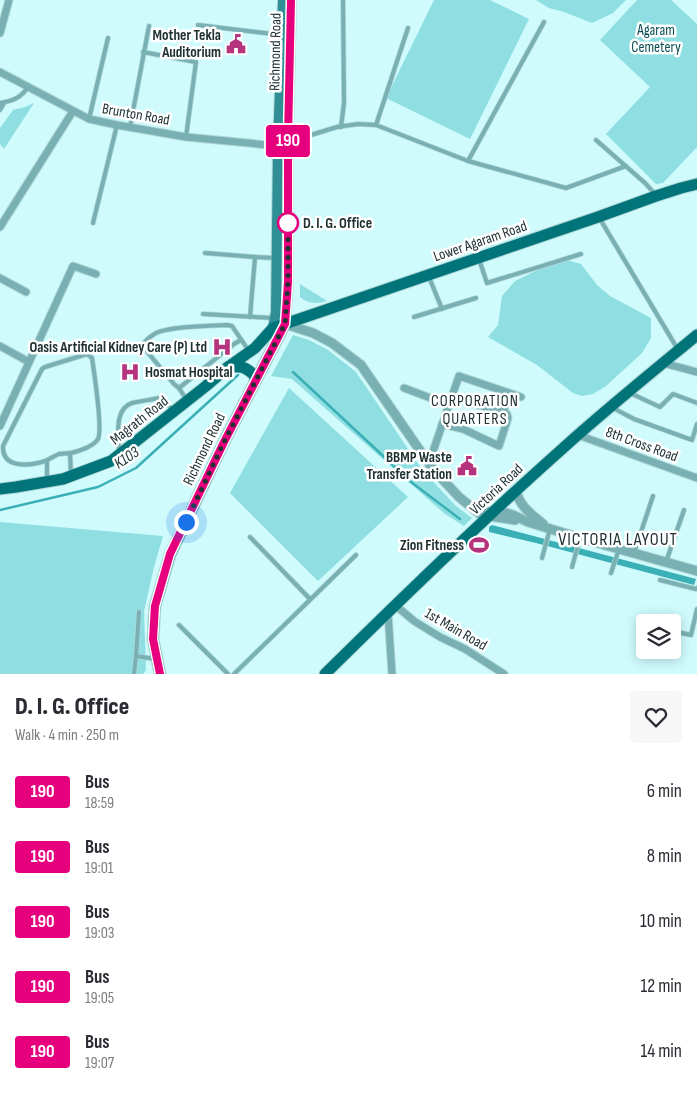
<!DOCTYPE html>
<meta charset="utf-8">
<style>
body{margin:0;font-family:"Sofia Sans Condensed",sans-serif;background:#f7f7f7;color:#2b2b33;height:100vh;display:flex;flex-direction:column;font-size:19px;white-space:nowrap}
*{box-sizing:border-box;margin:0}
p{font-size:16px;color:#7c7c81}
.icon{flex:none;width:28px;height:28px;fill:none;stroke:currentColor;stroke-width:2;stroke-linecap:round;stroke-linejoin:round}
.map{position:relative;height:674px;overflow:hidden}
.sheet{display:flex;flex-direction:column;background:#fff;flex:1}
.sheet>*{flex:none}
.badge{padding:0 10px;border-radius:4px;font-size:18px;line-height:32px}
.tools{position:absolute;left:636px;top:614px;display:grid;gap:10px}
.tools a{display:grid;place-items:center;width:45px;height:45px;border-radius:5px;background:#fff;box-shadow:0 2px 12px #0003;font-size:25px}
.you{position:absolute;width:25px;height:25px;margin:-12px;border:4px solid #fff;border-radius:50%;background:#1a73e8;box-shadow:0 0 0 8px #1a73e833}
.map>.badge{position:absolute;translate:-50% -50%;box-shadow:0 0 0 2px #fff}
.round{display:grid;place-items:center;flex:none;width:52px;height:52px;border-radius:5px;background:#f7f7f7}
.head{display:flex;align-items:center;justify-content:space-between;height:85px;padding:0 15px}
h1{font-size:24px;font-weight:800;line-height:38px}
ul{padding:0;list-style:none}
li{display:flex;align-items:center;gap:15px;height:65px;padding:0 15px}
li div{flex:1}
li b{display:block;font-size:19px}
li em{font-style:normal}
li .badge{min-width:55px;font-weight:700;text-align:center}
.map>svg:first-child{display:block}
</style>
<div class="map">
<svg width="697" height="674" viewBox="0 0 697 674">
<rect width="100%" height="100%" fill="#cffbfd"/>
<g fill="#8edee2">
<path d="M434,0H490L529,19L470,139L386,98Z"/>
<path d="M536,0H626L613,13L592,23L564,12L549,8Z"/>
<path d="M637,0H671L697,24V147L663,183L656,184L606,134L650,87L600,40Z"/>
<path d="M34,103L4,149L0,144V128L13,110L25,107Z"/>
<path d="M567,260L581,264L597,285L610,296L651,318V338L642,353L606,386L593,394L582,396L573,393L537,365L488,337L498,325L502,296L515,281L552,263Z"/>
<path d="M300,284L327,301C317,304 308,304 300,297Z"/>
<path d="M293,335L309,340L328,350L356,372L423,471L456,506L472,518L464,526L445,514L292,379L271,376Z"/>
<path d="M289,388L408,497L318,581L230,493Z"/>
<path d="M0,522L163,536L154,567L144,611L146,670L143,674H0Z"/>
</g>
<path fill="#3aafb5" d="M492,525L696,579L694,585L536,543L489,532V527Z"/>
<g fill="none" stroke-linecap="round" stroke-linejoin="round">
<g stroke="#3aafb5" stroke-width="2.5">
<path d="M293,372L411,482L460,519"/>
<path d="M0,510L98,487L136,468L238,375"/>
</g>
<defs>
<g id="service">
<path d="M198,25L281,35"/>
<path d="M143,52L196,62L186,137"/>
<path d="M0,103C12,101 21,98 28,87"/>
<path d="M0,110L4,103"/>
<path d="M89,119L108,38"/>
<path d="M376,125L408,28"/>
<path d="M130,127L149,26"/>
<path d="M341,127L344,103L343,0"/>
<path d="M290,138H301L337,127L358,124L376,125L468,161L544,22"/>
<path d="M596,140L645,183L655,194"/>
<path d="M468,161L566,188L626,166"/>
<path d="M600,219L677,348"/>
<path d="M93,223L117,125"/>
<path d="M205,253L255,257L275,258"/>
<path d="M479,259L487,283L581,254"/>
<path d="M429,277L442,309"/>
<path d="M203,314L273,318"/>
<path d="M250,317L255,257"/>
<path d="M414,317L476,298"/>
<path d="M87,354L92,358C94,372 103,429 98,439C93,447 79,451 71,453C67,454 63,453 59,454C54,456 50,459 45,461C30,466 2,469 3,446L42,369L45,367Z"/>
<path d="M179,388L234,344L241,340"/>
<path d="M630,393L660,407L673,394L697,403"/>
<path d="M186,399L179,388L174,384L144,348V343C147,339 151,336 156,333C170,326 210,326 227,325L232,326L249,351"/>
<path d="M613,408L634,419L692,440L697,424"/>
<path d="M119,453C119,438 113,409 132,403C140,401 150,400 159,398L173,410"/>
<path d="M70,454L71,474"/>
<path d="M47,481V461"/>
<path d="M250,537L310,599"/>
<path d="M634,553L653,496"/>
<path d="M542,558L550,529"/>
<path d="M666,562L684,510"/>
<path d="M572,567L580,538"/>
<path d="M611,573L619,549"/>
<path d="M660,580L696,589L697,588"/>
<path d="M179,625L228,674"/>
<path d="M640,625L645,626"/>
<path d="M672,631L691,635L697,609"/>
<path d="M136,656L155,659"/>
<path d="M134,674L136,656L139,612"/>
<path d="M234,674L356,555"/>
</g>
<g id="minor">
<path d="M0,33L9,0"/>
<path d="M0,72L89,119L117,125L186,137L278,146"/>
<path d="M0,227L73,111"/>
<path d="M0,278L26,292"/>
<path d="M0,346L29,362"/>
<path d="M663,363L697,372"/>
<path d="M404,388L449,405"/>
<path d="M503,413L509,393"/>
<path d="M442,424L463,429L499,446L508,418L507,414L472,403"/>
<path d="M0,426L73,266L96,274"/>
<path d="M578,435L697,478"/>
<path d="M429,463L459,376L521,397"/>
<path d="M395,605L414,621L440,637L465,649L504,674"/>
<path d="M388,613L392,674"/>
</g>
<g id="tertiary">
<path d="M285,324L313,333L332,343L361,365L432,468L459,497L480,514L496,510L513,515L528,522L580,538L697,571"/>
<path d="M516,490C519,506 531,514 543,524"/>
<path d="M489,516L515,520"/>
</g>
<g id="secondary">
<path d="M285,324L288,282V138L291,0"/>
<path d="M273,328L276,312L278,146L283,0"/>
</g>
<g id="primary">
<path d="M228,367C241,366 245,366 255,376V381"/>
<path d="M0,489L16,487L63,479L111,461L206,386L228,367L255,348L273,328L598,217L656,196L681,188L697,184"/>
<path d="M160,674L153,639L155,606L170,555L224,442L285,324"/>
<path d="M325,674C402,598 480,522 561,450C605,410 651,373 697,335"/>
</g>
</defs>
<use href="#service" stroke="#b0d7d8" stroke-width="5.5"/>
<use href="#minor" stroke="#b0d7d8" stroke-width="9"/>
<use href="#tertiary" stroke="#b0d7d8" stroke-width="11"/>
<use href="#secondary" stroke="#b0d7d8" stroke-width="12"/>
<use href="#primary" stroke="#b0d7d8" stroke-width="13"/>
<use href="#service" stroke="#79b0b3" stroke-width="4"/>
<use href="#minor" stroke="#79b0b3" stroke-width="7"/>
<use href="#tertiary" stroke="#79b0b3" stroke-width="9"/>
<use href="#secondary" stroke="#308f94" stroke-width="10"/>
<use href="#primary" stroke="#007479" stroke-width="11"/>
</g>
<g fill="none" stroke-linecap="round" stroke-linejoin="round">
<defs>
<path id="line" d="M160,674L153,639L155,606L170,554L224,442L285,324L288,282V138L291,0"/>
</defs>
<use href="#line" stroke="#fff" stroke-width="11"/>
<use href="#line" stroke="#e6007e" stroke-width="8"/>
<path stroke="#203132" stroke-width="5" stroke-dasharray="0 9" d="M186,522L224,442L285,324L288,282V223"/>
</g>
<defs>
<symbol id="civic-bare" viewBox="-9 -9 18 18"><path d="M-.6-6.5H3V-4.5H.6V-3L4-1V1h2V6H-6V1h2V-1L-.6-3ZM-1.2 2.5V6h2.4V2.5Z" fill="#b5337d" stroke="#fff" stroke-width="2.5" paint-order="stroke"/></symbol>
<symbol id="hospital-bare" viewBox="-9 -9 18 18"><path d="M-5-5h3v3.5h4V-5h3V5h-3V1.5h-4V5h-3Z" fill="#b5337d" stroke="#fff" stroke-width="2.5" paint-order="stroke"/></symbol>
<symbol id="stadium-bare" viewBox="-9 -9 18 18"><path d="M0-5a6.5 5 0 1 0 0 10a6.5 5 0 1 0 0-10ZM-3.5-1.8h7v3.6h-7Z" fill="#b5337d" stroke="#fff" stroke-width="2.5" paint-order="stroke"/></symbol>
</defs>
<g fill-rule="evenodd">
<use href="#civic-bare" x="222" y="30" width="28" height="28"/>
<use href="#hospital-bare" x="208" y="333" width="28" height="28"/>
<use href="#hospital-bare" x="116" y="358" width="28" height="28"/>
<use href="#civic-bare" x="453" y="452" width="28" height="28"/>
<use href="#stadium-bare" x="465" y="531" width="28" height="28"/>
</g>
<circle fill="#fff" stroke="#e6007e" stroke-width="2.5" cx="288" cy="223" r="10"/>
<g text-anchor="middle" stroke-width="5" stroke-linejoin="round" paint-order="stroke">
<g font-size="15" fill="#0a4f53" stroke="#fff">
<text x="656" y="35">Agaram<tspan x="656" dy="17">Cemetery</tspan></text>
</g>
<g font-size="15" font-weight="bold" fill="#203132" stroke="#fff" text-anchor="end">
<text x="221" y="40">Mother Tekla<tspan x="221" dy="17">Auditorium</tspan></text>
<text x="207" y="352">Oasis Artificial Kidney Care (P) Ltd</text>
<text x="145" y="377" text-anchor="start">Hosmat Hospital</text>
<text x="452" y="462">BBMP Waste<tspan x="452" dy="17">Transfer Station</tspan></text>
<text x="464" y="550">Zion Fitness</text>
</g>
<g font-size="15" fill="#203132" stroke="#fff">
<text transform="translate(275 52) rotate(-89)" y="5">Richmond Road</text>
<text transform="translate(136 114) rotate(10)" y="5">Brunton Road</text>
<text transform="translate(480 241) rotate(-19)" y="5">Lower Agaram Road</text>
<text transform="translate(139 420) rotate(-38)" y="5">Magrath Road</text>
<text transform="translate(642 444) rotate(20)" y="5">8th Cross Road</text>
<text transform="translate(204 449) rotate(-64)" y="5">Richmond Road</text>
<text transform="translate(496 489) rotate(-43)" y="5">Victoria Road</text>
<text transform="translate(456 629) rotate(30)" y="5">1st Main Road</text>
</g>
<g font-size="15" font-weight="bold" fill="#203132" stroke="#fff" text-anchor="start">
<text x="303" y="228">D. I. G. Office</text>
</g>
<g font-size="16" letter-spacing="1" fill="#203132" stroke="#fff">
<text x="475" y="406">CORPORATION<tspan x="475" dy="18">QUARTERS</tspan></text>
</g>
<g font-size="16" font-style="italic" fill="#223b3c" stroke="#fff">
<text transform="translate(126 457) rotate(-34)" y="6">K103</text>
</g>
<g font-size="18" letter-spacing="1" fill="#203132" stroke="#fff">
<text x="618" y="545">VICTORIA LAYOUT</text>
</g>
</g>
</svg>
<div class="tools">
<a><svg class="icon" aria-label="layers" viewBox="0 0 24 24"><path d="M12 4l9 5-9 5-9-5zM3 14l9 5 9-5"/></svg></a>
</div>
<div class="you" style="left:186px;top:522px"></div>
<b class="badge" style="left:288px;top:141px;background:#e6007e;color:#fff">190</b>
</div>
<section class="sheet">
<div class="head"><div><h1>D. I. G. Office</h1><p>Walk · 4 min · 250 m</p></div><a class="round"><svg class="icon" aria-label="heart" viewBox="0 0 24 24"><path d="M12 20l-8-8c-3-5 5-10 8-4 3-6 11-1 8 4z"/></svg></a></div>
<ul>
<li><span class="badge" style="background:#e6007e;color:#fff">190</span><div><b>Bus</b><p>18:59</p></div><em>6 min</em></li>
<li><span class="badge" style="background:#e6007e;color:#fff">190</span><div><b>Bus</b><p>19:01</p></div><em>8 min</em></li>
<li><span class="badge" style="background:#e6007e;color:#fff">190</span><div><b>Bus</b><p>19:03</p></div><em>10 min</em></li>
<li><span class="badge" style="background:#e6007e;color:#fff">190</span><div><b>Bus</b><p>19:05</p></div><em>12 min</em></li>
<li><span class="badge" style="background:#e6007e;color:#fff">190</span><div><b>Bus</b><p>19:07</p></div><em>14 min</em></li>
</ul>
</section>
